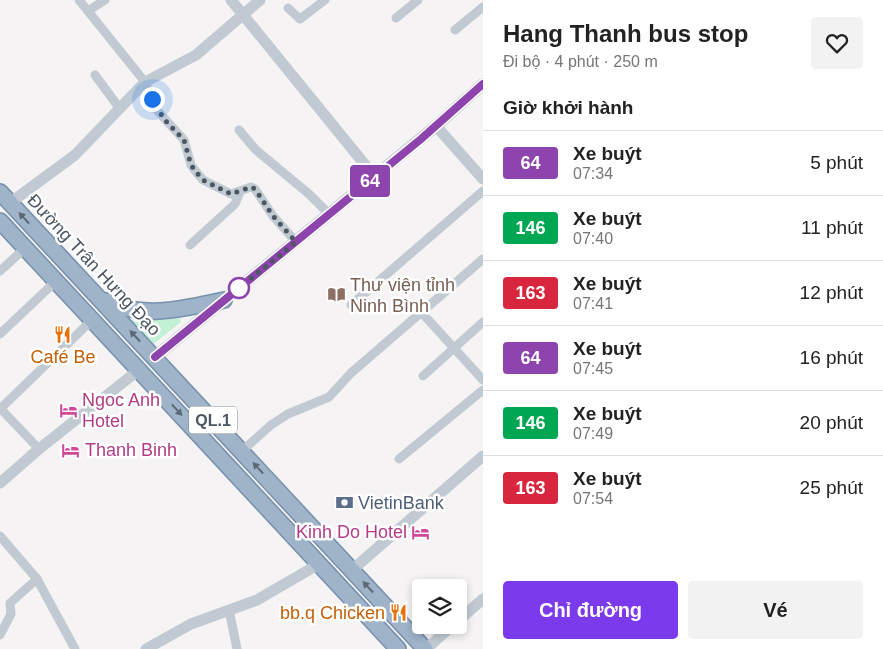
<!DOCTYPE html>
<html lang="vi">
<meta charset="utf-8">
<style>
body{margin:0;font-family:Arial,sans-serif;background:#f2f2f2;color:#222;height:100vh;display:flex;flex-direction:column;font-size:19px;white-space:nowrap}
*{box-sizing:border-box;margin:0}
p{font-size:16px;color:#767676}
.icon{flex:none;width:28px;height:28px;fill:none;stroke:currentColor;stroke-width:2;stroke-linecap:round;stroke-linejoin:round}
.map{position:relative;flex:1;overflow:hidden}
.drawer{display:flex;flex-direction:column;background:#fff;width:400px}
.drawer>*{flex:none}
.badge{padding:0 10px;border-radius:4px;font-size:18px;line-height:32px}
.controls{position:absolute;left:412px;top:579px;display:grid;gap:10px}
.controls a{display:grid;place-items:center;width:55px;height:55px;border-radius:5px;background:#fff;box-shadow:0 2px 8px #0003;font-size:25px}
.you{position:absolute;width:25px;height:25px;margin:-12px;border:4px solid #fff;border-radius:50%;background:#1a73e8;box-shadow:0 0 0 8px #1a73e833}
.map>.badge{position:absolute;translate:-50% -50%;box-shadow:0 0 0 2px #fff}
h2{padding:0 20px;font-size:19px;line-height:45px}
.round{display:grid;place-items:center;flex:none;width:52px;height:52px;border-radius:5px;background:#f2f2f2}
.head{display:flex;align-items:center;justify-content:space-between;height:85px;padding:0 20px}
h1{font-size:24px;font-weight:800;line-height:38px}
.cta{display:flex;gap:10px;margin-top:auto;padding:10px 20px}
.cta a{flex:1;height:58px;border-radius:5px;background:#7c3aed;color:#fff;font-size:20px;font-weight:800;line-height:58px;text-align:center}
.cta a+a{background:#f2f2f2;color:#222}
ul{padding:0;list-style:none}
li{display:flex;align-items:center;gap:15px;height:65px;padding:0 20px;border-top:1px solid #e0e0e0}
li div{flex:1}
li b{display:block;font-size:19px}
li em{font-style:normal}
li .badge{min-width:55px;font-weight:700;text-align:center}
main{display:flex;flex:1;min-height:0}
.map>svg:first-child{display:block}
</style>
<main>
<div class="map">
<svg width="483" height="649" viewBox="0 0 483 649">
<rect width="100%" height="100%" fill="#f5f3f3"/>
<path fill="#c3f1d5" d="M180,318L181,322L152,345L128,319L148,320Z"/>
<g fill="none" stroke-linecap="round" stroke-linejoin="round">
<defs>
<g id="trunk">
<path d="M0,192L425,649"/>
<path d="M0,221L398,649"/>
<path d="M106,301C143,320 186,308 224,300"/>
</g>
</defs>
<use href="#trunk" stroke="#7690ad" stroke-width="18"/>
<g stroke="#c1cad2" stroke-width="9">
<path d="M79,0L145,82L155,108L184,140L191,165L197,173L203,180L231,194L251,187L255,189L273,216L296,242"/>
<path d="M288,8L300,19L325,0"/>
<path d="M88,11L105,0"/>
<path d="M396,18L418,0"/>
<path d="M455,30L483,7"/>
<path d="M95,75L120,109"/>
<path d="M239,130L256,150L309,194L329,214"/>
<path d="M190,245L235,204L240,192"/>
<path d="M0,271L25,248"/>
<path d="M351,305L483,191"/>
<path d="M422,313L483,380"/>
<path d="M0,334L56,281"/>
<path d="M423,376L483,322"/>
<path d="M0,408L39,449"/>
<path d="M0,409L92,320"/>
<path d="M242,451L271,425L288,414L329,397L351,373L483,259"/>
<path d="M399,459L483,390"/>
<path d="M0,536L37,579L75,649"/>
<path d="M229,610L237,649"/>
<path d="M0,635L11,614L10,603L37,579"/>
</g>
<g stroke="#c1cad2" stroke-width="11">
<path d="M231,0L375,177"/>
<path d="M436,126L483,179"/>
<path d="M10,203L75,155L145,82L196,55L260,0"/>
<path d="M0,483L39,449L140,369"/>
<path d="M352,570L483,456"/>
<path d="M459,620L483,599"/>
<path d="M146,649L191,624L257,600L319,564"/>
<path d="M426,649L453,625"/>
</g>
<path stroke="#c1cbd6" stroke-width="12" d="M155,357L436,126L483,84"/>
<use href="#trunk" stroke="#9fb4c9" stroke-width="15"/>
</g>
<defs><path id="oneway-solid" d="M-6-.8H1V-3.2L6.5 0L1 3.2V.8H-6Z" transform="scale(1.25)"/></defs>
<g fill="#5b6976">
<use href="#oneway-solid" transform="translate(24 218) rotate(-133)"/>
<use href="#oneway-solid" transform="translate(135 336) rotate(-133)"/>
<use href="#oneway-solid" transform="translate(177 410) rotate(47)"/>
<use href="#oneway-solid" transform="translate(258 468) rotate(-133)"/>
<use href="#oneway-solid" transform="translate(368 587) rotate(-133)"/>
</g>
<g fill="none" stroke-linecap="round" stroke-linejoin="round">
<defs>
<path id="line" d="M155,357L421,139L483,84"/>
</defs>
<use href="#line" stroke="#fff" stroke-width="11"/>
<use href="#line" stroke="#8e44ad" stroke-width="8"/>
<path stroke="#4a5661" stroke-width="5" stroke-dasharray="0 9" d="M152,99L164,119L184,140L191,165L197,173L203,180L231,194L251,187L255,189L273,216L296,242L239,288"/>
</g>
<defs>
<symbol id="library-bare" viewBox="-9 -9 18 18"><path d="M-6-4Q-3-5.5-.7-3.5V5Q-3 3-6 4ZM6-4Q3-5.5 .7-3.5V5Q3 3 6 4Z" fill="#8d6e63" stroke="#fff" stroke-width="2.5" paint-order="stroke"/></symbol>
<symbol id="restaurant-bare" viewBox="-9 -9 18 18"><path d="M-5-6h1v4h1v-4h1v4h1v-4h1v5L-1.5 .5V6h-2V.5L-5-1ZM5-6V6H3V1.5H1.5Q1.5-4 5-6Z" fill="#e8710a" stroke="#fff" stroke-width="2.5" paint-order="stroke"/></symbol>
<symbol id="hotel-bare" viewBox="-9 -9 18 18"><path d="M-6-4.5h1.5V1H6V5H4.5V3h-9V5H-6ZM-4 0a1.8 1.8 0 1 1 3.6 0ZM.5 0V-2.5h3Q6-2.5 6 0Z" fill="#d1479c" stroke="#fff" stroke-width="2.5" paint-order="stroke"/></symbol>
<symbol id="bank-bare" viewBox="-9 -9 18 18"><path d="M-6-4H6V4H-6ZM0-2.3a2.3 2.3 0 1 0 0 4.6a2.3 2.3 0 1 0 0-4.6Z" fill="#5c6f8a" stroke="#fff" stroke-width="2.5" paint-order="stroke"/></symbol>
</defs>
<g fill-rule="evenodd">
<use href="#library-bare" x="324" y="282" width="25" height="25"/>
<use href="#restaurant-bare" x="50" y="322" width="25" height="25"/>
<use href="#hotel-bare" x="56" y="398" width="25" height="25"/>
<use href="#hotel-bare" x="58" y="438" width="25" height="25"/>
<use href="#bank-bare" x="332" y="490" width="25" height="25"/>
<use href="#hotel-bare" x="408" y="520" width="25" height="25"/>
<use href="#restaurant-bare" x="386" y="600" width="25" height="25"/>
</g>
<circle fill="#fff" stroke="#8e44ad" stroke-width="2.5" cx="239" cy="288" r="10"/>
<g text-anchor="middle" stroke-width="5" stroke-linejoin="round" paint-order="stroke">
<rect fill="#fff" stroke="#808990" stroke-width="1" x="189" y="406.5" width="48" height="27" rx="4"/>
<g font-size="16" font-weight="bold" fill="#4a5661">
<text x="213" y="426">QL.1</text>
</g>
<g font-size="18" fill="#4a5661" stroke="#fff">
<text transform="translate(94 265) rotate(47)" y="6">Đường Trân Hưng Đạo</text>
</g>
<g font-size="18" fill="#785e54" stroke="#fff" text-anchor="start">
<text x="350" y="291">Thư viện tỉnh<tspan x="350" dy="21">Ninh Bình</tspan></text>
</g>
<g font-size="18" fill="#c56008" stroke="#fff">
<text x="63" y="363">Café Be</text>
<text x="385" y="619" text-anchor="end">bb.q Chicken</text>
</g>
<g font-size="18" fill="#b23c85" stroke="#fff" text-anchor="start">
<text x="82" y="406">Ngoc Anh<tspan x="82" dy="21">Hotel</tspan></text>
<text x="85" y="456">Thanh Binh</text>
<text x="407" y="538" text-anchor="end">Kinh Do Hotel</text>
</g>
<g font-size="18" fill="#4e5e75" stroke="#fff" text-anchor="start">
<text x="358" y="509">VietinBank</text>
</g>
</g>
</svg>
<div class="controls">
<a><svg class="icon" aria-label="layers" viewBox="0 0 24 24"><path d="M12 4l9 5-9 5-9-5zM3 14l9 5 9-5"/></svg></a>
</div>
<div class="you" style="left:152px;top:99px"></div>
<b class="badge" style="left:370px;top:181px;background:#8e44ad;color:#fff">64</b>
</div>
<section class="drawer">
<div class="head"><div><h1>Hang Thanh bus stop</h1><p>Đi bộ · 4 phút · 250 m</p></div><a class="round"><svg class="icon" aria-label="heart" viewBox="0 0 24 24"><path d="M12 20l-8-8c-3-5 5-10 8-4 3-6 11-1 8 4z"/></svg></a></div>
<h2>Giờ khởi hành</h2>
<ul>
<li><span class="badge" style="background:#8e44ad;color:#fff">64</span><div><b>Xe buýt</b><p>07:34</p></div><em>5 phút</em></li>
<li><span class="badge" style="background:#00a651;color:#fff">146</span><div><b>Xe buýt</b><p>07:40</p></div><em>11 phút</em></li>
<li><span class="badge" style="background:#d7263d;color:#fff">163</span><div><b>Xe buýt</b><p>07:41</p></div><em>12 phút</em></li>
<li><span class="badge" style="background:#8e44ad;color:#fff">64</span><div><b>Xe buýt</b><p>07:45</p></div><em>16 phút</em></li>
<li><span class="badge" style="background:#00a651;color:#fff">146</span><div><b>Xe buýt</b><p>07:49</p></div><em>20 phút</em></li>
<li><span class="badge" style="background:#d7263d;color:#fff">163</span><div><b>Xe buýt</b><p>07:54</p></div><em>25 phút</em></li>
</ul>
<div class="cta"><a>Chỉ đường</a><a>Vé</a></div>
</section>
</main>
